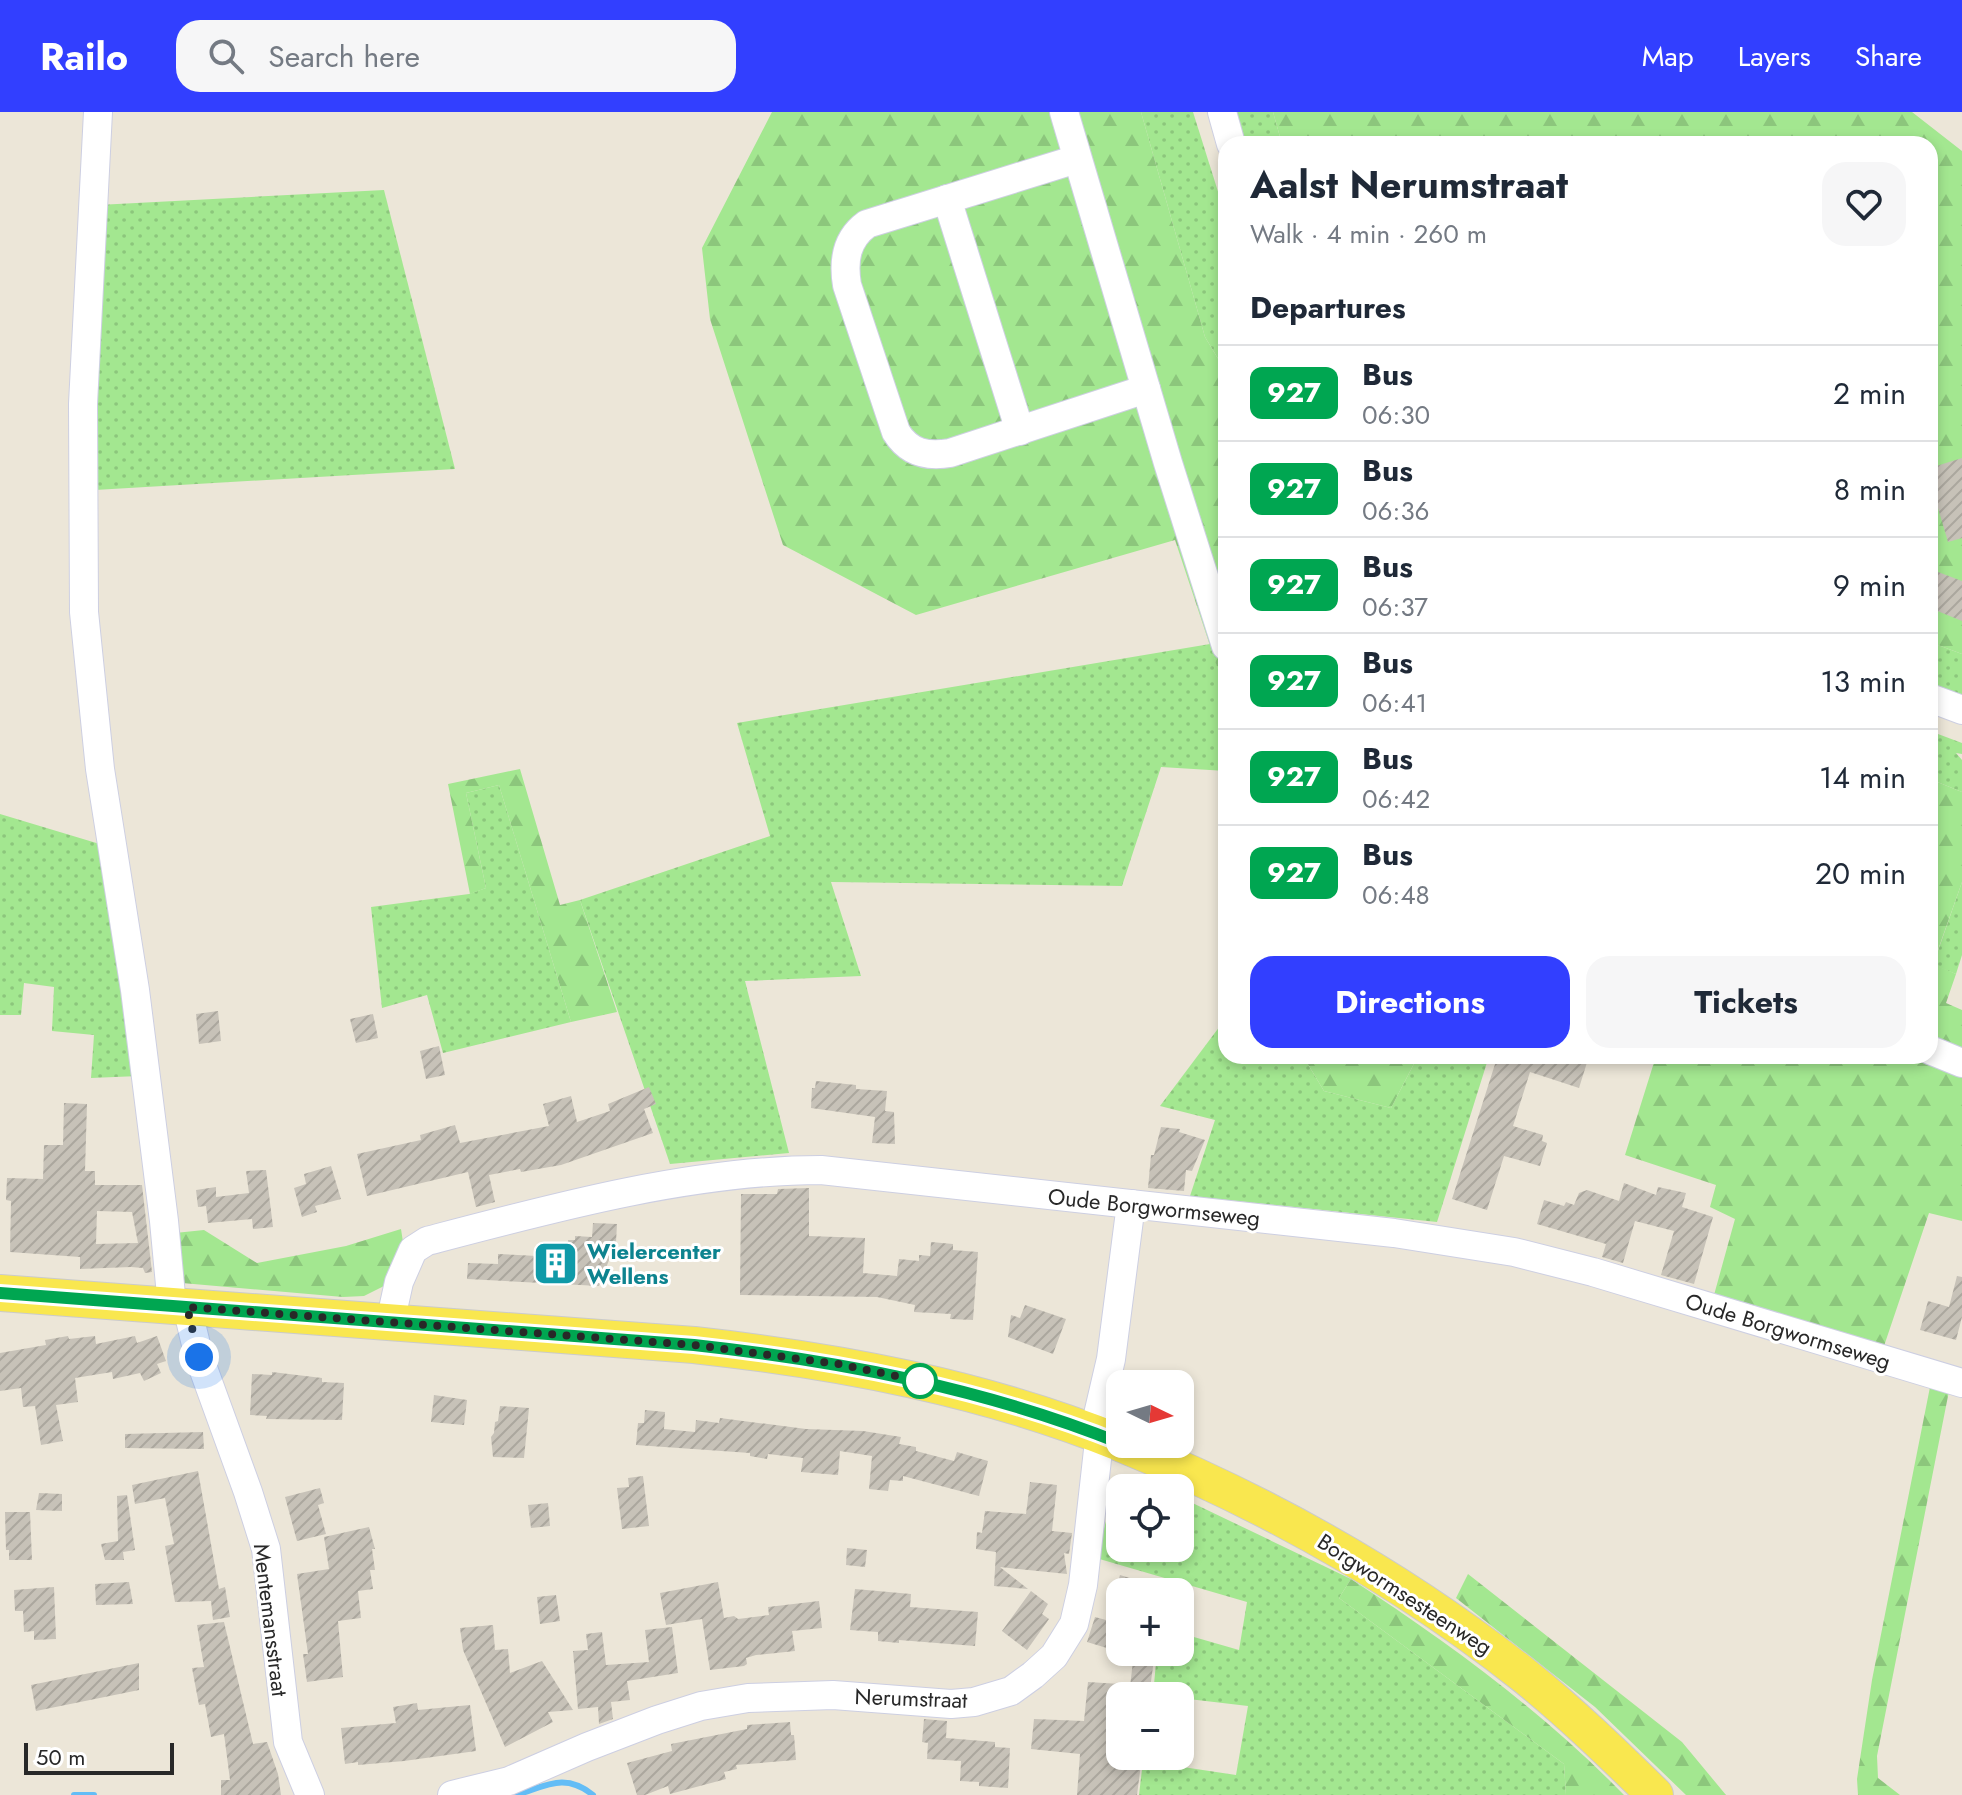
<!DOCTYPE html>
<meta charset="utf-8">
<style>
body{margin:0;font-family:Jost,sans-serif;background:#f6f6f7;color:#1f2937;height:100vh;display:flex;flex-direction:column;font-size:30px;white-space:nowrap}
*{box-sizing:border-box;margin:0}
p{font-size:26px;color:#747a83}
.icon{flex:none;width:44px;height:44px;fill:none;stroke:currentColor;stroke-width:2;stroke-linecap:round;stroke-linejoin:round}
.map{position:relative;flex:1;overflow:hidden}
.side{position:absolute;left:1218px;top:24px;width:720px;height:928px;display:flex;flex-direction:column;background:#fff;border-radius:24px;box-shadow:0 4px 12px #0003}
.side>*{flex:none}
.badge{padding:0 16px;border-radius:12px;font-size:28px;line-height:52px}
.needle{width:52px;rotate:95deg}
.fabs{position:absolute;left:1106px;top:1258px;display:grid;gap:16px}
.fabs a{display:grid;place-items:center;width:88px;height:88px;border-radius:16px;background:#fff;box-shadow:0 4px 12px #0003;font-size:40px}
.scale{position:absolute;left:24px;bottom:20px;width:150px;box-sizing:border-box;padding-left:8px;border:4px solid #282828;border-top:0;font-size:22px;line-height:28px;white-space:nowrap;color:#282828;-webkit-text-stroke:6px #fff;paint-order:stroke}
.you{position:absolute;width:40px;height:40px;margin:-20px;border:6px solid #fff;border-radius:50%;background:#1a73e8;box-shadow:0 0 0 12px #1a73e833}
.map>.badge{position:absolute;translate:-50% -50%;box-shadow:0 0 0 4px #fff}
h2{padding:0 32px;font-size:30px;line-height:72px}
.round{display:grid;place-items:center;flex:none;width:84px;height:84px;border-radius:24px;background:#f6f6f7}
.summary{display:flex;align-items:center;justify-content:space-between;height:136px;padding:0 32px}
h1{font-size:38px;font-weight:700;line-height:60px}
.button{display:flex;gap:16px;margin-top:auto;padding:16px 32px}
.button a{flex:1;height:92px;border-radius:24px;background:#323fff;color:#fff;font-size:32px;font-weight:700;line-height:92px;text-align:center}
.button a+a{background:#f6f6f7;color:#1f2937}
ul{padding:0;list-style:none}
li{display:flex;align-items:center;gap:24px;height:96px;padding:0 32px;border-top:2px solid #e0e1e3}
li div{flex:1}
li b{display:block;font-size:30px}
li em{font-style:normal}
li .badge{min-width:88px;font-weight:700;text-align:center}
header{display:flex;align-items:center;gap:48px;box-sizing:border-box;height:112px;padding:0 40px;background:#323fff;color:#fff}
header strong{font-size:38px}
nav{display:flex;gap:44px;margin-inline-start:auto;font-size:28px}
.search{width:560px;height:72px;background:#f6f6f7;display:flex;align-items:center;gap:20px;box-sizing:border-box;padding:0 28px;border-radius:24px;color:#747a83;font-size:30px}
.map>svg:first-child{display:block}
</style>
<header>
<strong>Railo</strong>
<div class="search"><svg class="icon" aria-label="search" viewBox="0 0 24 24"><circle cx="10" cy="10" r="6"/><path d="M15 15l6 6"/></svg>Search here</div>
<nav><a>Map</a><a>Layers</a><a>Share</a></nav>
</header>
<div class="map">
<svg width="1962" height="1683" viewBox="0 0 1962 1683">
<defs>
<pattern id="grass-dots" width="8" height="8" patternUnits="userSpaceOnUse" patternTransform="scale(2)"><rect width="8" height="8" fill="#a3e790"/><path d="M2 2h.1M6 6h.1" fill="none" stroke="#8cc67c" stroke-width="1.8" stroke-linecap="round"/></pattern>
<pattern id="forest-firs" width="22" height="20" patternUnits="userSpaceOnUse" patternTransform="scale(2)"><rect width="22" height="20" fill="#a3e790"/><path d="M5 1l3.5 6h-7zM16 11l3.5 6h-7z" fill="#8cc67c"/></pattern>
<pattern id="building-hatch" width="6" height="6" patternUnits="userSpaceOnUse" patternTransform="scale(2)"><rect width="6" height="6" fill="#c7c2b8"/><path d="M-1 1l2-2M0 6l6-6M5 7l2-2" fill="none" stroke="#aba79e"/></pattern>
</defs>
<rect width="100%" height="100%" fill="#ece6d8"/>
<g fill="url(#grass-dots)">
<path d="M1141,0H1193L1226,105V260L1205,225Z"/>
<path d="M1235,0H1273L1282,32H1245Z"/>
<path d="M384,78L455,357L95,378L98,93Z"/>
<path d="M1930,530L1962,542V589L1930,577Z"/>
<path d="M1210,532L1226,582V659L1161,655L1122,774L831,770L861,864L745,869L789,1041L670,1052L580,788L770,724L737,611Z"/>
<path d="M1930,619L1962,631V642L1956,641L1962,648V680L1930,667Z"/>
<path d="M499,673L571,910L443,941L427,883L382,896L371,795L469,782L486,776L466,681Z"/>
<path d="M0,702L103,733L139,964L91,966L94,923L52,919L54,875L24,871L21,903H0Z"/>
<path d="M1962,770V843L1956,862L1933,853Z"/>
<path d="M1226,906V944H1303L1324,979L1391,996L1418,944H1489L1437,1110L1190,1084L1215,1008L1160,994Z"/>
<path d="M1140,1369L1157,1376H1120V1436H1180V1385L1351,1467L1339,1486L1564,1652L1566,1683H1139L1143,1649L1236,1663L1248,1594L1180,1586V1584L1153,1583L1157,1540H1180V1521L1239,1538L1247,1490L1096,1446L1111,1391L1120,1374Z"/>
</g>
<g fill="url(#forest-firs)">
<path d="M772,0H1141L1205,225L1226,260V582L1175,428L916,503L783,433L710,207L702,136Z"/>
<path d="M1273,0H1912L1962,39V542L1930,530V32H1282Z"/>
<path d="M520,657L560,793L580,788L617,900L571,910L499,673L466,681L486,776L470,782L448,672Z"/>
<path d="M1930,667L1962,680V770L1933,852L1956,862L1946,891L1962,898V1109L1929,1101L1884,1234L1714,1183L1735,1107L1710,1095L1716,1073L1625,1043L1656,944H1930Z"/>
<path d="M1303,944H1418L1391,996L1324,979Z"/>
<path d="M401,1117L403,1130L390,1171L364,1184L343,1185L182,1171L175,1121L204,1118L257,1151L346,1134Z"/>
<path d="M1930,1275L1949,1279L1877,1644L1878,1666L1900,1683H1858L1857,1667L1872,1568Z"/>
<path d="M1468,1462L1682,1630L1726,1683H1686L1595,1595L1456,1486Z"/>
<path d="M1351,1467C1449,1531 1542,1599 1624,1683H1566L1564,1652L1339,1486Z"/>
</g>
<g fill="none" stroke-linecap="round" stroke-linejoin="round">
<g stroke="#63bdf6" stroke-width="6">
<path d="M74,1683H94"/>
<path d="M516,1683C546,1674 565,1660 593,1683"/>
</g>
</g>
<g fill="url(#building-hatch)" fill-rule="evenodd">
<path d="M1962,346V426L1948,430L1930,369V356Z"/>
<path d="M1930,457L1962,469V509L1930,496Z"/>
<path d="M218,899L221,929L199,932L196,902Z"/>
<path d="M373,902L378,926L356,931L350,907Z"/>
<path d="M439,934L445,963L426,967L420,939Z"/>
<path d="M1491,944H1589L1579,976L1530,960L1513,1014L1543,1023L1542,1029L1547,1031L1540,1054L1504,1044L1487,1098L1452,1087L1496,949L1491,948Z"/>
<path d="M816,969L856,973V977L887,979L885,999L894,1000L895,1032L872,1031L875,1005L811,996L812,976H815Z"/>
<path d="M649,975L656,992L644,997L653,1021L561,1053L521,1060L520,1057L489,1063L495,1090L476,1095L468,1060L367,1084L357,1042L421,1028L420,1023L455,1013L460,1031L549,1014L543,992L571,984L577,1010L610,999L608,992Z"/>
<path d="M64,991L87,992L85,1059H95V1073H142L152,1160L145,1161L143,1156L131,1155L80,1157V1145L10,1140L11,1089L6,1088L7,1066L43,1067L44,1033H63ZM97,1099L132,1100L138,1131L96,1132Z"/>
<path d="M1161,1015L1180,1017L1179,1020L1205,1028L1192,1059L1186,1058L1184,1079L1148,1076L1151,1043H1154Z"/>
<path d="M331,1054L341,1087L315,1094L317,1100L302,1105L294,1076L306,1072L304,1062Z"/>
<path d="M266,1058L273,1115L253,1117L252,1107L208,1111L206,1094L198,1095L196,1078L216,1075V1085L249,1081L246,1059Z"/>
<path d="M1624,1071L1656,1083L1658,1075L1686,1081L1682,1095L1713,1105L1694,1172L1661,1163L1674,1119L1635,1109L1623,1151L1602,1145L1606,1132L1537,1112L1544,1088L1564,1094L1566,1090L1574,1093L1579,1081L1587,1078L1619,1089Z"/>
<path d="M809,1076V1124L865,1126L863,1161L897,1164L899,1147L919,1149V1143L930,1144L931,1130L953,1132V1138L978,1140L973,1208L950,1207L951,1202L914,1200L915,1193L877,1185L740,1183L741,1082H777L778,1077Z"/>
<path d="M593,1111L617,1112L616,1130L599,1174L467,1167L468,1151L498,1152V1142L537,1144L538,1134L551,1135V1131L568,1132V1128H575V1124L592,1125Z"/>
<path d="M1957,1164L1962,1165V1205L1956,1228L1920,1218L1928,1189L1949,1195Z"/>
<path d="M1025,1193L1066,1207L1053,1242L1008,1225L1011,1203L1020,1206Z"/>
<path d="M68,1224L69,1227L95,1224L96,1232L135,1224L137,1231L157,1224L166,1249L157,1252L161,1261L144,1269L140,1261L113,1267L112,1260L75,1266L78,1290L56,1293L63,1329L41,1333L35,1294L23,1295L21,1276L0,1279V1241L46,1233L45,1228Z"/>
<path d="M272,1260L322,1266V1270L344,1271L342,1308L266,1307L267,1304L250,1303L252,1262L272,1263Z"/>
<path d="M434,1283L467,1288L464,1313L431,1310Z"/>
<path d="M500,1294L529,1296L524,1346L493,1345L491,1325L494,1321L495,1310L498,1309Z"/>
<path d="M645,1298L665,1300L664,1317L695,1320L696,1308L719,1311L720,1306L806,1317L863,1319L901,1325L899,1332L916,1335V1339L954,1349L957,1340L988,1349L979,1384L903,1364V1369L890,1368L888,1379L869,1377L872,1344L840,1339L838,1363L801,1360L803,1346L768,1342L767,1347L750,1344V1341L636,1333L638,1311H644Z"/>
<path d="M203,1320L204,1337L125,1336V1322Z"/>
<path d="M198,1359L219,1477L225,1475L230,1505L213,1508L211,1489L175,1490L165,1434L174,1432L165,1386L135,1392L132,1373Z"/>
<path d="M643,1364L649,1414L622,1417L617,1376L629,1375L628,1366Z"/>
<path d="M1030,1370L1057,1373L1052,1419L1072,1421L1069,1442L1064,1441L1067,1462L1000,1455L1028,1477L994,1474L996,1440L976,1437L977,1420L982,1421L985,1399L1026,1402Z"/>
<path d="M320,1376L324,1391L318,1393L326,1422L297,1429L285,1385Z"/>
<path d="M39,1381L62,1382V1399L36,1398Z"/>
<path d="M127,1383L135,1438L123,1440L124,1448H105L101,1432L118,1429L117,1384Z"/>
<path d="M548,1391L550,1414L531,1416L528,1393Z"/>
<path d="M5,1400H30L32,1448H9V1438H6Z"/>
<path d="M369,1415L375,1437H372L375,1458H370L373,1477L358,1479L361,1506L338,1509L343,1565L307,1570L303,1542H308L297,1462L329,1457L324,1425Z"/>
<path d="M847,1436L867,1438L865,1455L846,1453Z"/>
<path d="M1120,1463L1163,1476V1480H1120V1540L1087,1530L1095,1505L1106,1508Z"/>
<path d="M129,1470L133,1492L96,1493L95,1472Z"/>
<path d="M718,1470L724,1506L734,1504L738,1507L769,1503L768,1495L819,1489L822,1516L792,1519L795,1539L756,1543L746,1546L747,1552L744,1554L710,1558L702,1507L666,1513L660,1481Z"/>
<path d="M54,1475L56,1527L34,1528V1519L24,1520L23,1499H15L14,1478Z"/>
<path d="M855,1477L911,1482L910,1495L978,1500L975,1534L899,1528V1531L878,1529V1520L850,1518Z"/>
<path d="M1031,1479L1048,1492L1042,1502L1049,1507L1027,1538L1002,1519Z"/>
<path d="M556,1483L560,1509L540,1512L537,1485Z"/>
<path d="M224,1510L253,1632L267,1630L278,1662L281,1683H221V1668H230L224,1622L211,1625L205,1592L199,1593L192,1556L204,1555L197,1513Z"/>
<path d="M493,1513L495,1538L508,1537L510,1561L542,1549L573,1598L548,1600L553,1610L505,1635L463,1538L460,1516Z"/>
<path d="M672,1515L678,1561L627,1569L630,1588L611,1590L613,1607L599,1612L598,1595L578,1597L573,1539L588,1538L586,1522L602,1520L606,1553L649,1550L645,1518Z"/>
<path d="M1134,1540H1155L1149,1584H1129Z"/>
<path d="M139,1551V1578L36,1599L31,1573Z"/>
<path d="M1088,1570L1120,1572V1644H1142L1137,1683H1077L1080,1642L1031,1637L1034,1607L1084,1609Z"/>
<path d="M417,1591L418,1598L470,1593L476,1639L404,1649L358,1653V1650L345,1652L341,1616L396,1611L393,1595Z"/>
<path d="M924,1607L947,1609L946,1626L995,1630V1635L1010,1636L1008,1676L979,1674V1670L960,1669L961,1649L927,1647L928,1631L922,1630Z"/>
<path d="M790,1610L791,1623H794L796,1648L736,1653L737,1657L724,1660L726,1667L670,1682L668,1674L645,1683H637L627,1651L672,1639L671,1632L747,1617V1613Z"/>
</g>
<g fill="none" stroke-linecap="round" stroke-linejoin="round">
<defs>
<g id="minor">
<path d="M98,0L83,292L84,500L100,657L135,878L164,1109L172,1194"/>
<path d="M1064,0L1168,351L1226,534"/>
<path d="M1222,0L1231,32"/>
<path d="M1077,47L867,112C846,127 843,149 847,173L896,320C909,341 927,345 950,341L1146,277"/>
<path d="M947,87L1020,319"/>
<path d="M1930,586L1962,598"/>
<path d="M1930,938L1962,951"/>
<path d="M187,1195L199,1245L248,1380L266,1437L288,1630L310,1683"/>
<path d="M390,1211L399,1170L413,1138L427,1129C552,1096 692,1058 821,1058L1394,1121L1514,1140L1593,1160L1962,1271"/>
<path d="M452,1683L509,1669L587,1635L657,1608L701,1594L748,1586L833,1583L951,1592L974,1590L1011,1579L1033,1563L1054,1544L1074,1512L1083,1473L1098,1338L1097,1307L1111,1247L1131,1092"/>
</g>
<g id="major">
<path d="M0,1181L694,1233C840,1249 984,1276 1120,1331"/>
<path d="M1122,1332C1269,1392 1401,1466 1525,1564C1571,1601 1613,1642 1655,1683"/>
</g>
</defs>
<use href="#minor" stroke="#cdcfe2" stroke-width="30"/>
<use href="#major" stroke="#cbcbcb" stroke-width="38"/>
<use href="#minor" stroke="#fff" stroke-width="28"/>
<use href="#major" stroke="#f9e74f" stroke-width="36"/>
</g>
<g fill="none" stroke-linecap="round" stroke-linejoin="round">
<defs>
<path id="line" d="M0,1181L694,1233C840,1249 983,1276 1120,1331"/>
</defs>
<use href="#line" stroke="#fff" stroke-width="18"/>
<use href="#line" stroke="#00a651" stroke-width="12"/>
<path stroke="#282828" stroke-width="8" stroke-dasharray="0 14.4" d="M199,1245L187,1195L694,1233L838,1252L920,1269"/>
</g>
<defs>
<symbol id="building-square" viewBox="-11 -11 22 22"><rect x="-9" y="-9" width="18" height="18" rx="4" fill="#0f9aa8" stroke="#fff"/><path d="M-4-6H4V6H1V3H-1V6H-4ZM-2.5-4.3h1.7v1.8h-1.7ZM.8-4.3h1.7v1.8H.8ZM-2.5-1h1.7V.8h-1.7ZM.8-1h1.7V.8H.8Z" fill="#fff"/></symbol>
</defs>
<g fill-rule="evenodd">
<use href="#building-square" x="530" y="1126" width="51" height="51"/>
</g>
<circle fill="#fff" stroke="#00a651" stroke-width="4" cx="920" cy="1269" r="16"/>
<g text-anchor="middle" stroke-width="6" stroke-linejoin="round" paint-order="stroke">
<g font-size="22" fill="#282828" stroke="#fff">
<text transform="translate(1154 1095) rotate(6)" y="8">Oude Borgwormseweg</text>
<text transform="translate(1788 1219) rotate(17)" y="8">Oude Borgwormseweg</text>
<text transform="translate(1405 1482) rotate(33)" y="8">Borgwormsesteenweg</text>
<text transform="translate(271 1508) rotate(83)" y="8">Mentemansstraat</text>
<text transform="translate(911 1586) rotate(2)" y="8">Nerumstraat</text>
</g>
<g font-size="22" font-weight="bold" fill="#0d838f" stroke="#fff" text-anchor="start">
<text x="587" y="1147">Wielercenter<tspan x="587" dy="25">Wellens</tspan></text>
</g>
</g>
</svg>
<div class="fabs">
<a><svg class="needle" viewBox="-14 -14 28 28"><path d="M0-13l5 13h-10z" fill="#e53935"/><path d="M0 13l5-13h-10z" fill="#747a83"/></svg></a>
<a><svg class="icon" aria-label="locate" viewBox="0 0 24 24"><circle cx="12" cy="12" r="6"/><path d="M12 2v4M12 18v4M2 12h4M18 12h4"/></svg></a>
<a>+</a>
<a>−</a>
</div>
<div class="scale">50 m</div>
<div class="you" style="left:199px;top:1245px"></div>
<section class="side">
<div class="summary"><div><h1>Aalst Nerumstraat</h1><p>Walk · 4 min · 260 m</p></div><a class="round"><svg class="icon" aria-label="heart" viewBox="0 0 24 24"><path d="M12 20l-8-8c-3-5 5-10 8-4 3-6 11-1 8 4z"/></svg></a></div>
<h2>Departures</h2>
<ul>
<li><span class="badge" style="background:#00a651;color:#fff">927</span><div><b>Bus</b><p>06:30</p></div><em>2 min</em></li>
<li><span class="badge" style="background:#00a651;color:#fff">927</span><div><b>Bus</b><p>06:36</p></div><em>8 min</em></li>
<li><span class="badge" style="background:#00a651;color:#fff">927</span><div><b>Bus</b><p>06:37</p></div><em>9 min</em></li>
<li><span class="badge" style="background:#00a651;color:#fff">927</span><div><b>Bus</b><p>06:41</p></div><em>13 min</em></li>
<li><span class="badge" style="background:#00a651;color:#fff">927</span><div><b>Bus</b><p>06:42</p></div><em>14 min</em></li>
<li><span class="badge" style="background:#00a651;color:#fff">927</span><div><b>Bus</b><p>06:48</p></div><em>20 min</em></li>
</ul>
<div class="button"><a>Directions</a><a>Tickets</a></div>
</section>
</div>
